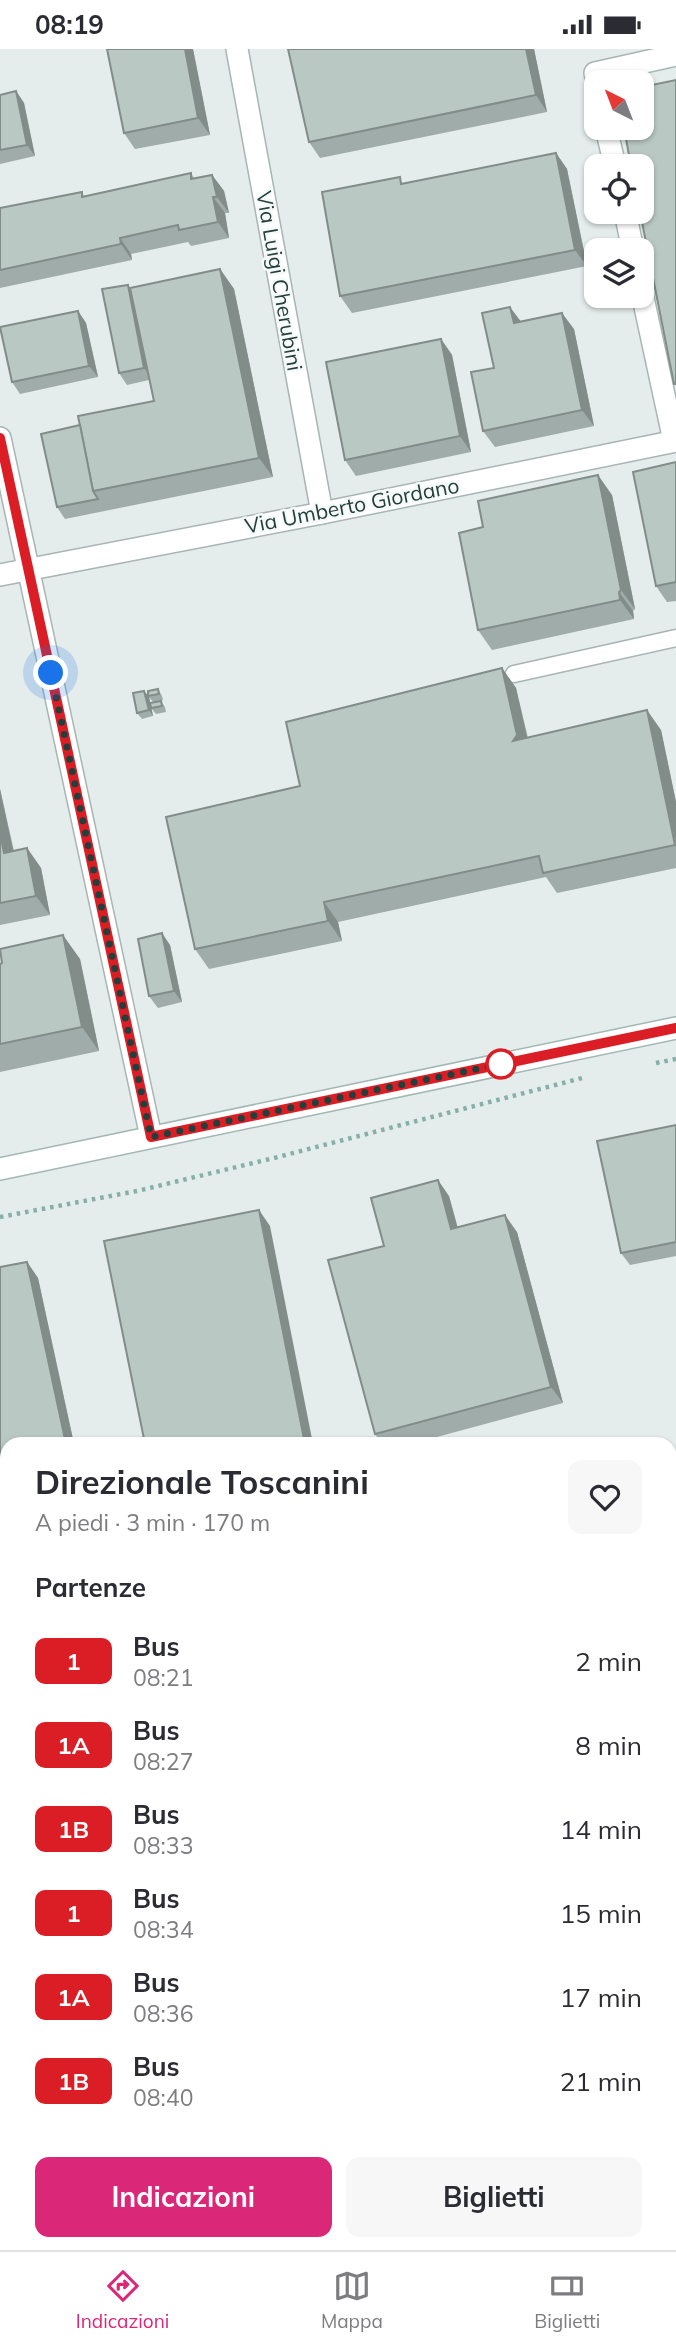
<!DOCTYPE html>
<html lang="it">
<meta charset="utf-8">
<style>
body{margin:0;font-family:Mulish,sans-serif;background:#f7f7f7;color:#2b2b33;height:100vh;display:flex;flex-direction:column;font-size:26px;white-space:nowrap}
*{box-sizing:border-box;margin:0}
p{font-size:23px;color:#7c7c81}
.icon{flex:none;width:38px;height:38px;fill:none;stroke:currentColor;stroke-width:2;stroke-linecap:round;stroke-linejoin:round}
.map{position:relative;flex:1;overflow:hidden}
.sheet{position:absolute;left:0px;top:1388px;width:677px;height:814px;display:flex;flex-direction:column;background:#fff;border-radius:21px 21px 0 0;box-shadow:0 2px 5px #0004}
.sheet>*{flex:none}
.badge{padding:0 14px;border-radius:10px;font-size:24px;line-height:46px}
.needle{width:46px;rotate:318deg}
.buttons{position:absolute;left:584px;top:21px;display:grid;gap:14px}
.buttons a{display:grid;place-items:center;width:70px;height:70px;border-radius:14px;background:#fff;box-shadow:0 2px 5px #0004;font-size:35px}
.you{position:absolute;width:35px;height:35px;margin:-18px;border:5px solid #fff;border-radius:50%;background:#1a73e8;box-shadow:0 0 0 10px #1a73e833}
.map>.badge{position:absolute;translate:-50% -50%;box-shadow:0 0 0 4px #fff}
h2{padding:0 35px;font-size:26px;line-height:63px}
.round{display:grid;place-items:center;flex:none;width:74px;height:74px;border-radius:14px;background:#f7f7f7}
.headline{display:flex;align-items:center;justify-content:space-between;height:119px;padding:0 35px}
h1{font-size:33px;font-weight:700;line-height:52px}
.primary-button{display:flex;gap:14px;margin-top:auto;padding:14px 35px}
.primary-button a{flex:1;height:80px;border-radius:14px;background:#db2777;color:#fff;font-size:28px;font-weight:700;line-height:80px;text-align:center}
.primary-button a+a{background:#f7f7f7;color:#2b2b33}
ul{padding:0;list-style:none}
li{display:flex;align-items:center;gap:21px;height:84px;padding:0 35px}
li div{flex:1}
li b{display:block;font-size:26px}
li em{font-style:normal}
li .badge{min-width:77px;font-weight:700;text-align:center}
.status{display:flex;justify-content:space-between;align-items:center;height:49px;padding:0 35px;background:#fff;direction:ltr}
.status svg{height:19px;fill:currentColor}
.menu{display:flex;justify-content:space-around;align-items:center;height:98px;border-top:2px solid #e1e1e2;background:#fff;font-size:19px;color:#7c7c81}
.menu a{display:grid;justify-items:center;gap:4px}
.menu .on{color:#db2777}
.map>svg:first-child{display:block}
</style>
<div class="status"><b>08:19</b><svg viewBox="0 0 49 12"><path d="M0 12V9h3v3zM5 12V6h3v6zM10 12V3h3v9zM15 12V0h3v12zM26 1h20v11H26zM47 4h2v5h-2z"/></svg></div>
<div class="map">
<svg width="676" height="2201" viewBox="0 0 676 2201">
<rect width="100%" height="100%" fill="#e4edeb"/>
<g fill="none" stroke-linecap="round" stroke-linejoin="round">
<defs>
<g id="lane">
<path d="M514,625L676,589"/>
<path d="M608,2194L609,2201"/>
</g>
<g id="street">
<path d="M237,0L322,464"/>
<path d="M597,34L595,24L676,6"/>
<path d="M606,79L615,117"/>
<path d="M625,163L633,201"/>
<path d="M642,244L674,392"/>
<path d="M0,389L151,1088"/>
<path d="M0,526L322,464L676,392"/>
<path d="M670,1516L676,1515"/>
<path d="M0,1655L7,1653"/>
<path d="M670,2109L676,2136"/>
<path d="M0,2171L7,2170"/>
<path d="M198,2194L199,2201"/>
</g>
<path id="secondary" d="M0,1120L676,979"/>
</defs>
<use href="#lane" stroke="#a7b5b3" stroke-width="19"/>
<use href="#street" stroke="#a7b5b3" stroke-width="24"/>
<use href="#secondary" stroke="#a3b8b4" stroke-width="24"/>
<g stroke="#86afa9" stroke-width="4.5" stroke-dasharray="3.5 5" stroke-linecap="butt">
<path d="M656,1014L676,1010"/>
<path d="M0,1168L137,1142L274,1109L586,1028"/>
</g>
<use href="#lane" stroke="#fff" stroke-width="16"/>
<use href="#street" stroke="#fff" stroke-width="21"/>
<use href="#secondary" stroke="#fff" stroke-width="21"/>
</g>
<g fill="#a0aca9">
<path d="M193,0L210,86L135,100L124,84Z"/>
<path d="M534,0L547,63L320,109L309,93Z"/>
<path d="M16,42L24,54L35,107L0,115V46Z"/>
<path d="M556,104L567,120L587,217L352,264L340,247L405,135Z"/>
<path d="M191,124L194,129L212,126L224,142L229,164H225L229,189L191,197L188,193L131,205L132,211L0,239V159L82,143L84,147Z"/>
<path d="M220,220L234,240L273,428L65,470L57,458L80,376L154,352L149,331L127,336L119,324L130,239Z"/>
<path d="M78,262L86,274L98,328L20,345L12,333Z"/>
<path d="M521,273L574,280L594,377L495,398L483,382L494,319Z"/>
<path d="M441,290L452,306L471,403L356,427L345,411Z"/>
<path d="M676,413V552L667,553L656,537Z"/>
<path d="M612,446L635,560L633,562L634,570L492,601L478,581Z"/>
<path d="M502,619L516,639L528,689L661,681L676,753V819L557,844L546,828L338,873L342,892L209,920L195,900Z"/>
<path d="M158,640L162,647L163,651L153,653L148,647Z"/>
<path d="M144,642L149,648L153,667L142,670L137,664Z"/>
<path d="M161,652L165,658L166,663L156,665L151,659Z"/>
<path d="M0,740L14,802L27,799L41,819L50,866L0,876Z"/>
<path d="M170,896L182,953L158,959L149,947Z"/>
<path d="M80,910L99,1002L0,1023V915Z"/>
<path d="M676,1076V1207L630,1216L621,1204Z"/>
<path d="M449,1147L458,1179L517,1183L563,1354L411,1395H382L375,1385L384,1197Z"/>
<path d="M27,1213L38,1229L74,1395H7V1433L0,1434V1218Z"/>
<path d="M7,1463V1604L0,1605V1464Z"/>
<path d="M670,1657L676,1683V1777L670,1778Z"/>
<path d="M7,1662V1754L0,1756V1663Z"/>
<path d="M7,1810V1897L1,1889Z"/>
<path d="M0,1990L7,2000V2123L0,2125Z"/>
<path d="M262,2194H368L369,2201H263Z"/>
</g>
<g fill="#828c89">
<path d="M185,0H193L210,86L198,69Z"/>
<path d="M526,0H534L547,63L536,46Z"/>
<path d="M16,42L24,54L35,107L27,96Z"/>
<path d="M556,104L567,120L587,217L575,201Z"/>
<path d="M212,126L224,142L229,164L217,148Z"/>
<path d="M213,148L225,164L229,189L218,173Z"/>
<path d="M120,189L131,205L132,211L121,195Z"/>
<path d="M220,220L234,240L273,428L259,409Z"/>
<path d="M128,236L137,248L153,331L144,319Z"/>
<path d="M510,258L522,274H514Z"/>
<path d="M78,262L86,274L98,328L89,317Z"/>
<path d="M562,264L574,280L594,377L582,361Z"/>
<path d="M441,290L452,306L471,403L460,387Z"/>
<path d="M598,426L612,446L635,560L621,541Z"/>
<path d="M619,543L633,562L634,570L620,551Z"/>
<path d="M502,619L516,639L531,705L513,692Z"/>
<path d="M144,642L149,648L153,667L149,661Z"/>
<path d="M647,661L661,681L676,753V797Z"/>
<path d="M0,740L18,824L4,804L0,784Z"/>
<path d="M27,799L41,819L50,866L36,847Z"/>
<path d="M324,853L338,873L342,892L328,872Z"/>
<path d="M162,884L170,896L182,953L174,942Z"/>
<path d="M63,886L80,910L99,1002L82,978Z"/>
<path d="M438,1131L449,1147L462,1196L451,1180Z"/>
<path d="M259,1161L270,1177L313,1395H305Z"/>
<path d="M505,1166L517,1183L563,1354L551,1338Z"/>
<path d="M27,1213L38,1229L74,1395H66Z"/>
<path d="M670,1657L676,1683V1735L670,1709Z"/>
<path d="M0,1990L7,2000V2037L0,2002Z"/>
<path d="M152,2194H167V2201H153Z"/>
<path d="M358,2194H368L369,2201H362Z"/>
<path d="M511,2194H519L520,2201H512Z"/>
</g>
<g fill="#bac8c4" stroke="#828c89" stroke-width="2">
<path d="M107,0H185L198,69L124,84Z"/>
<path d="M288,0H526L536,46L309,93Z"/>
<path d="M676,31V335H674L640,163H642V117H631L624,79H642V38Z"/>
<path d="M16,42L27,96L0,101V46Z"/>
<path d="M556,104L575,201L340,247L322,143L400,128L401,135Z"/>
<path d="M191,124V130L212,126L217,148H213L218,173L179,181L178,176L120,189L121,195L0,221V159L82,143V148Z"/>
<path d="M220,220L259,409L93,442L78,367L154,352L130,239Z"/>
<path d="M128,236L144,319L119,324L102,240Z"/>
<path d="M510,258L514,274L562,264L582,361L483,382L471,323L494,319L482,264Z"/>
<path d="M78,262L89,317L12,333L0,278Z"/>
<path d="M441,290L460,387L345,411L326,313Z"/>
<path d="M80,376L93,442L98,450L57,458L41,385Z"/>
<path d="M676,413V533L656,537L633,423Z"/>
<path d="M598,426L621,541L619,543L620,551L478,581L459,484L483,478L478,452Z"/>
<path d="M502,619L517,686L513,692L647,661L675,796L543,824L539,807L324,853L328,872L195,900L166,768L300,737L286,673Z"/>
<path d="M158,640L159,645L148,647V642Z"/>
<path d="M144,642L149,661L137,664L133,644Z"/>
<path d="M161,652L162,657L151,659L150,654Z"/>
<path d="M0,784L4,804L27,799L36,847L0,854Z"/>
<path d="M162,884L174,942L149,947L138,890Z"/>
<path d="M63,886L82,978L0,995V915L2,914L0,900Z"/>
<path d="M676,1076V1193L621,1204L597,1092Z"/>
<path d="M438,1131L451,1180L505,1166L551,1338L375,1385L328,1211L384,1197L371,1149Z"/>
<path d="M259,1161L305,1395H145L104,1192Z"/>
<path d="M27,1213L66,1395H7V1415L0,1416V1218Z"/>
<path d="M7,1463V1585L0,1587V1464Z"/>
<path d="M7,1662V1726L0,1728V1663Z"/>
<path d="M670,1709L676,1735V1749L670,1750Z"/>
<path d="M676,1808V1957L670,1931V1809Z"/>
<path d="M7,1810V1888L1,1889L0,1883V1812Z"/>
<path d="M672,1991H676V2006Z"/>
<path d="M0,2002L7,2037V2112L3,2113L2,2106H0Z"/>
<path d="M85,2194H152L153,2201H86Z"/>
<path d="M262,2194H337L326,2197L327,2201H263Z"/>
<path d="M388,2194H511L512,2201H389Z"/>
</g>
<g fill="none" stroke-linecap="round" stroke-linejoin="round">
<defs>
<path id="line" d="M0,389L151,1088L676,979"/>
</defs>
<use href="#line" stroke="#fff" stroke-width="16"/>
<use href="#line" stroke="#db1e26" stroke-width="10"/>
<path stroke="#243e3c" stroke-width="7" stroke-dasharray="0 12.6" d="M51,624L151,1088L501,1015"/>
</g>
<circle fill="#fff" stroke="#db1e26" stroke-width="3.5" cx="501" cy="1015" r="14"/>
<g text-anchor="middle" stroke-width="5" stroke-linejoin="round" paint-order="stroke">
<g font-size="21" fill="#243e3c" stroke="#f5faf8">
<text transform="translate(279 232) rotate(80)" y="7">Via Luigi Cherubini</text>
<text transform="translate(352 457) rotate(-11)" y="7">Via Umberto Giordano</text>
</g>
</g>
</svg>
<div class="buttons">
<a><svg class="needle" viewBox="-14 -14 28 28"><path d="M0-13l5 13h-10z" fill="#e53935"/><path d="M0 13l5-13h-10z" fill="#7c7c81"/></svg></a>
<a><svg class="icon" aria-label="locate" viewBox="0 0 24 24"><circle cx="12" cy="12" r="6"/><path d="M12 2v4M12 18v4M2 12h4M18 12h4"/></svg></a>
<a><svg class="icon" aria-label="layers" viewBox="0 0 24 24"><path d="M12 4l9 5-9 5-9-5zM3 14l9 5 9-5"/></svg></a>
</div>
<div class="you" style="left:51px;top:624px"></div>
<section class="sheet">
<div class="headline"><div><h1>Direzionale Toscanini</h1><p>A piedi · 3 min · 170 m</p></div><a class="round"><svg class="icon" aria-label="heart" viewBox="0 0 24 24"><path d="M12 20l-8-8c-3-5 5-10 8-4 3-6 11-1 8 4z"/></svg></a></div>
<h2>Partenze</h2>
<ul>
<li><span class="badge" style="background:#db1e26;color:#fff">1</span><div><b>Bus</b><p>08:21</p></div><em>2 min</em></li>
<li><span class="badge" style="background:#db1e26;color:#fff">1A</span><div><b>Bus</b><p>08:27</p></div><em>8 min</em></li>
<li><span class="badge" style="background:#db1e26;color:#fff">1B</span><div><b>Bus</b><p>08:33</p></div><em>14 min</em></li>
<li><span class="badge" style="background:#db1e26;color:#fff">1</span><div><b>Bus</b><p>08:34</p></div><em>15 min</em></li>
<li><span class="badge" style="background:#db1e26;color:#fff">1A</span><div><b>Bus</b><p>08:36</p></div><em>17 min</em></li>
<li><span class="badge" style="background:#db1e26;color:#fff">1B</span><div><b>Bus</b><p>08:40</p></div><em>21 min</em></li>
</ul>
<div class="primary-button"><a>Indicazioni</a><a>Biglietti</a></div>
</section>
</div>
<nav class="menu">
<a class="on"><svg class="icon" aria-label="directions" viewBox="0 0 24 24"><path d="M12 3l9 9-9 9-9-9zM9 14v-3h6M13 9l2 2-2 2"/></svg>Indicazioni</a>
<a><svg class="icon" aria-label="map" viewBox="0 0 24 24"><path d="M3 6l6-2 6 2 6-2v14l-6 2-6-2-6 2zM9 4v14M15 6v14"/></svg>Mappa</a>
<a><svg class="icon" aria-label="tickets" viewBox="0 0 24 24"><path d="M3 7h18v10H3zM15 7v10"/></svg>Biglietti</a>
</nav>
